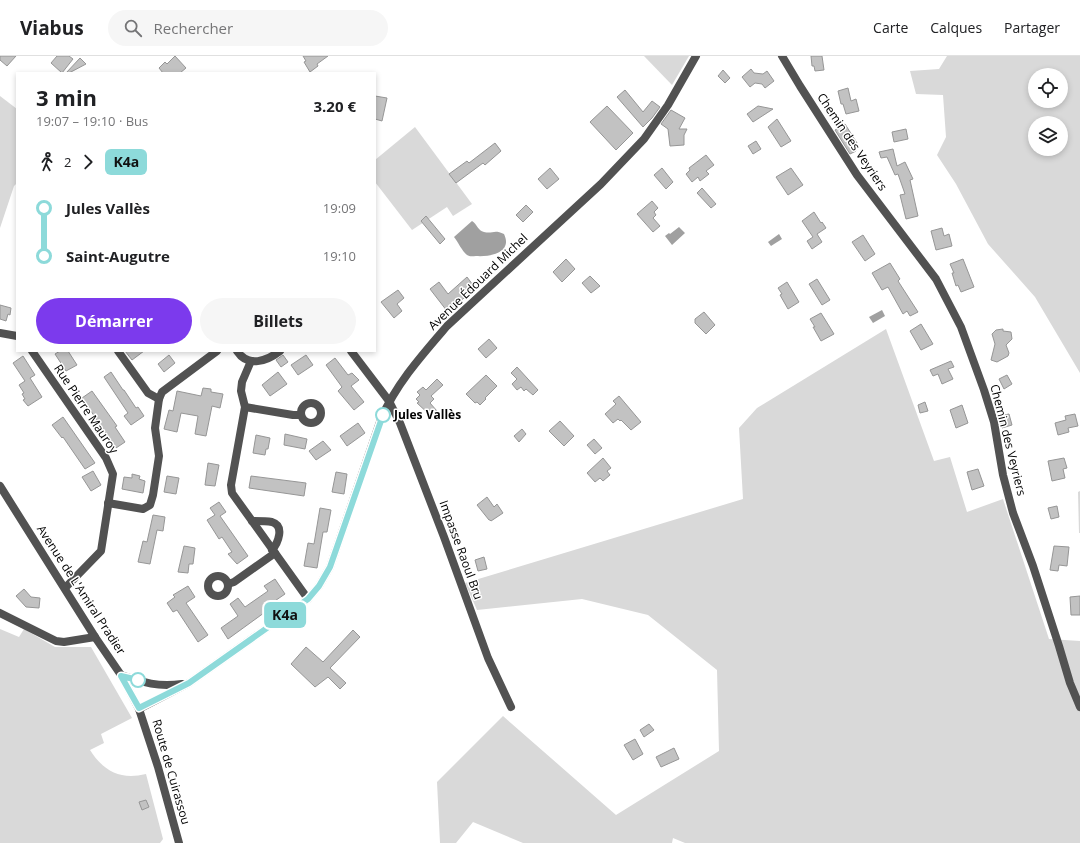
<!DOCTYPE html>
<html lang="fr">
<meta charset="utf-8">
<style>
body{margin:0;font-family:"Open Sans",sans-serif;background:#f6f6f6;color:#202124;height:100vh;display:flex;flex-direction:column;font-size:15px;white-space:nowrap}
*{box-sizing:border-box;margin:0}
p{font-size:13px;color:#757577}
.icon{flex:none;width:22px;height:22px;fill:none;stroke:currentColor;stroke-width:2;stroke-linecap:round;stroke-linejoin:round}
.map{position:relative;flex:1;overflow:hidden}
.drawer{position:absolute;left:16px;top:16px;width:360px;height:280px;display:flex;flex-direction:column;background:#fff;border-radius:0px;box-shadow:0 2px 6px #0003}
.drawer>*{flex:none}
.badge{padding:0 8px;border-radius:6px;font-size:14px;line-height:26px}
.tools{position:absolute;left:1028px;top:12px;display:grid;gap:8px}
.tools a{display:grid;place-items:center;width:40px;height:40px;border-radius:50%;background:#fff;box-shadow:0 2px 6px #0003;font-size:20px}
.map>.badge{position:absolute;translate:-50% -50%;box-shadow:0 0 0 2px #fff}
.legs{display:flex;align-items:center;gap:6px;height:44px;padding:0 20px;font-size:13px}
.legs p{margin-inline-start:auto}
.overview{display:flex;align-items:center;justify-content:space-between;height:68px;padding:0 20px}
h1{font-size:22px;font-weight:700;line-height:30px}
.action{display:flex;gap:8px;margin-top:auto;padding:8px 20px}
.action a{flex:1;height:46px;border-radius:24px;background:#7c3aed;color:#fff;font-size:16px;font-weight:700;line-height:46px;text-align:center}
.action a+a{background:#f6f6f6;color:#202124}
ul{padding:0 20px;list-style:none}
li{display:flex;align-items:center;gap:14px;height:48px;font-size:15px}
li i{display:grid;place-items:center;width:6px;height:100%;margin:0 5px;background:currentColor}
li i::after{content:'';width:10px;height:10px;margin:-5px;border:3px solid;border-radius:50%;background:#fff}
li p{margin-inline-start:auto}
li:first-child i{background:linear-gradient(#0000 50%,currentColor 0)}
li:last-child i{background:linear-gradient(currentColor 50%,#0000 0)}
header{display:flex;align-items:center;gap:24px;box-sizing:border-box;height:56px;padding:0 20px;background:#fff;border-bottom:1px solid #e0e0e0}
header strong{font-size:19px}
nav{display:flex;gap:22px;margin-inline-start:auto;font-size:14px}
.search{width:280px;height:36px;background:#f6f6f6;display:flex;align-items:center;gap:10px;box-sizing:border-box;padding:0 14px;border-radius:22px;color:#757577;font-size:15px}
.map>svg:first-child{display:block}
</style>
<header>
<strong>Viabus</strong>
<div class="search"><svg class="icon" aria-label="search" viewBox="0 0 24 24"><circle cx="10" cy="10" r="6"/><path d="M15 15l6 6"/></svg>Rechercher</div>
<nav><a>Carte</a><a>Calques</a><a>Partager</a></nav>
</header>
<div class="map">
<svg width="1080" height="787" viewBox="0 0 1080 787">
<rect width="100%" height="100%" fill="#fff"/>
<g fill="#d9d9d9" fill-rule="evenodd">
<path d="M644,0H689L672,29Z"/>
<path d="M947,0H1080V317L1035,241L988,188L956,128L937,99L946,81L943,39L916,38L910,15L939,13ZM1035,19H1061V45H1035ZM1035,67H1061V93H1035Z"/>
<path d="M0,40L17,53V127L14,130L0,172Z"/>
<path d="M415,71L472,148L453,160L447,151L412,174L375,126V104Z"/>
<path d="M886,273L934,405L950,401L967,456L1003,443L1049,583L1080,585V787H685L673,782L672,787H523L473,766L456,787H440L437,726L503,660L616,759L719,695L717,614L648,559L582,543L477,554L465,527L743,443L739,372L757,352Z"/>
<path d="M1080,435V477H1079L1078,436Z"/>
<path d="M0,573L19,581L24,573L55,591H91L132,662L101,678L104,687L90,694C104,716 121,724 146,718L163,783L160,787H0Z"/>
</g>
<g fill="#a0a0a0">
<path d="M472,165C477,168 478,175 484,176C493,178 494,173 504,178C513,197 490,201 476,200C473,200 470,201 467,199C462,195 458,186 454,181Z"/>
<path d="M679,171L685,177L672,189L665,180L669,177L670,178Z"/>
<path d="M779,178L782,183L771,190L768,186Z"/>
<path d="M882,254L885,260L873,267L869,261Z"/>
</g>
<g fill="#c2c2c2" stroke="#969696">
<path d="M0,0H16L7,10L0,4Z"/>
<path d="M57,0H69L73,3L62,17L51,7Z"/>
<path d="M175,0L186,12L180,17H163L159,12L165,6L167,8Z"/>
<path d="M303,0H328L317,8L318,10L310,16L304,6L306,5Z"/>
<path d="M811,0H822L824,14L815,15L814,10H812Z"/>
<path d="M80,2L86,8L69,17H66Z"/>
<path d="M751,13L754,17L763,18L767,15L774,25L765,32L762,28L755,27L750,31L742,21Z"/>
<path d="M723,14L730,22L725,27L718,20Z"/>
<path d="M848,32L851,45L856,43L859,55L846,58L843,48H841L838,35Z"/>
<path d="M625,34L643,56L652,45L660,51L652,62L643,71L617,41Z"/>
<path d="M375,40L387,42L382,65L375,63Z"/>
<path d="M607,50L633,77L616,94L590,66Z"/>
<path d="M758,50L773,53L753,66L747,58Z"/>
<path d="M671,54L685,62L679,73H687L684,79V89L670,90L668,73L661,68Z"/>
<path d="M777,63L791,85L781,91L768,71Z"/>
<path d="M845,68L857,87L852,89L856,95L850,98L835,74Z"/>
<path d="M906,73L908,83L894,86L892,76Z"/>
<path d="M756,85L761,93L753,98L748,90Z"/>
<path d="M495,87L501,95L485,109L483,107L456,127L449,118L467,105L469,107Z"/>
<path d="M893,93L897,110L905,106L913,123L910,124L918,160L906,163L900,139L905,138L898,118L895,119L887,101L881,102L879,96Z"/>
<path d="M706,99L714,109L706,115L709,118L700,125L698,121L692,126L686,118L690,114L689,112Z"/>
<path d="M550,112L559,123L547,133L538,123Z"/>
<path d="M662,112L673,126L666,133L654,119Z"/>
<path d="M791,112L803,129L788,139L776,121Z"/>
<path d="M702,132L716,148L711,152L697,137Z"/>
<path d="M652,145L658,152L654,156L656,159L653,162L660,170L653,176L637,158Z"/>
<path d="M526,149L533,156L523,166L516,159Z"/>
<path d="M814,156L821,167L822,166L826,172L817,178L822,186L812,193L807,185L813,181L802,165Z"/>
<path d="M426,160L445,183L440,188L421,165Z"/>
<path d="M942,172L944,180L949,178L952,190L936,194L931,175Z"/>
<path d="M863,179L875,198L865,205L852,186Z"/>
<path d="M566,203L575,213L562,226L553,216Z"/>
<path d="M963,203L974,231L961,236L958,229L956,230L952,217H954L950,208Z"/>
<path d="M890,207L900,223L898,225L918,256L910,260L907,255L903,258L888,231L882,234L872,217Z"/>
<path d="M590,220L600,230L591,237L582,227Z"/>
<path d="M467,221L476,233L447,255L430,233L439,226L448,238Z"/>
<path d="M817,223L830,244L822,249L809,228Z"/>
<path d="M787,226L799,246L788,253L780,239L782,238L778,232Z"/>
<path d="M398,234L404,242L397,248L402,255L394,262L381,246Z"/>
<path d="M0,249L11,252L10,259L8,258L6,265L0,263Z"/>
<path d="M704,256L715,269L706,278L695,267V263Z"/>
<path d="M821,257L834,278L821,285L813,271H815L810,263Z"/>
<path d="M921,268L933,288L921,294L910,275Z"/>
<path d="M1003,273V275L1011,276L1012,283L1006,289L1009,297L1008,300L997,306L991,304L995,288L992,278L996,274Z"/>
<path d="M489,283L497,292L486,302L478,293Z"/>
<path d="M60,295H68L77,309L66,315L55,298Z"/>
<path d="M125,295H144L132,304Z"/>
<path d="M169,299L175,307L164,316L158,308Z"/>
<path d="M283,299L288,306L281,311L276,304Z"/>
<path d="M306,299L313,309L298,319L291,309Z"/>
<path d="M23,300L35,319L30,322L42,341L28,350L23,344L25,343L22,338L24,337L19,329L25,325L13,307Z"/>
<path d="M335,302L348,319L352,317L359,324L351,330L364,346L354,354L338,335L342,331L326,309Z"/>
<path d="M951,305L954,311L948,313L953,323L942,328L938,318L933,320L930,314Z"/>
<path d="M517,311L538,334L533,339L526,333L524,335L521,331L517,334L512,328L517,323L511,317Z"/>
<path d="M111,316L123,334H124L136,352L138,351L144,360L131,369L124,360L128,357L104,321Z"/>
<path d="M278,316L287,328L270,340L262,329Z"/>
<path d="M486,319L497,330L485,342L486,343L480,349L477,346L475,347L466,338Z"/>
<path d="M1007,319L1012,328L1004,333L999,323Z"/>
<path d="M437,323L443,329L431,340L434,343L430,347L437,355L431,360L417,347L419,346L416,343L420,339L417,336L423,331L426,334Z"/>
<path d="M203,332L211,333V336L223,338L220,352L212,350L206,380L195,378L198,360L181,357L177,376L164,373L169,354L173,355L177,335L201,340Z"/>
<path d="M92,335L117,370L115,371L125,386L116,392L82,342Z"/>
<path d="M619,340L641,366L631,374L621,364L620,365L618,363L613,367L605,358L616,348L613,345Z"/>
<path d="M925,346L928,355L920,357L918,349Z"/>
<path d="M962,349L968,367L956,372L950,354Z"/>
<path d="M1009,358L1012,369L1002,372L999,360Z"/>
<path d="M1075,358L1078,370L1068,372L1069,376L1058,379L1055,367L1066,364L1065,360Z"/>
<path d="M63,361L95,407L85,413L63,381L62,382L52,369Z"/>
<path d="M560,365L574,380L564,390L549,375Z"/>
<path d="M358,367L365,377L347,390L340,380Z"/>
<path d="M522,373L526,378L519,386L514,380Z"/>
<path d="M285,378L307,383L305,393L284,389Z"/>
<path d="M256,379L270,382L268,393H266L265,399L253,397Z"/>
<path d="M594,383L602,392L595,398L587,389Z"/>
<path d="M323,385L331,394L316,404L309,395Z"/>
<path d="M603,402L611,412L607,415L610,419L603,425L600,422L595,426L587,417Z"/>
<path d="M1064,402L1067,412L1063,413L1065,422L1052,425L1048,405Z"/>
<path d="M208,407L219,409L215,430L205,429Z"/>
<path d="M978,413L984,430L972,434L967,416Z"/>
<path d="M93,415L101,429L91,435L82,421Z"/>
<path d="M336,416L347,418L344,438L332,436Z"/>
<path d="M132,418L140,420L139,423L145,425L143,437L122,433L124,421L132,422Z"/>
<path d="M167,420L179,422L176,438L164,436Z"/>
<path d="M251,420L306,427L304,440L249,432Z"/>
<path d="M487,441L494,451L497,448L503,457L491,465L490,464H489L477,449Z"/>
<path d="M219,446L226,456L220,460L248,500L237,508L228,498L232,496L222,481L219,483L207,464L215,459L210,452Z"/>
<path d="M1057,450L1059,461L1051,463L1048,452Z"/>
<path d="M320,452L331,454L327,476H323L317,512L304,510L308,487L314,488Z"/>
<path d="M153,459L165,461L163,475L157,474L150,508L138,506L143,485L147,486Z"/>
<path d="M184,490L195,492L193,508H189L188,517L178,516Z"/>
<path d="M1054,490L1069,491L1067,510L1059,509L1058,515L1050,514Z"/>
<path d="M484,501L487,513L478,515L475,504Z"/>
<path d="M275,523L285,538L266,551L268,554L228,583L221,572L238,560L230,548L238,542L245,551L268,535L264,530Z"/>
<path d="M188,530L195,541L186,547L208,579L198,586L177,554L173,556L167,547L175,541L173,539Z"/>
<path d="M24,533L31,541L40,542L39,552L26,551L16,540Z"/>
<path d="M1080,540V559H1071L1070,541Z"/>
<path d="M353,574L360,581L330,612L346,627L340,633L328,621L315,631L291,608L306,591L323,606Z"/>
<path d="M649,668L654,674L644,681L640,674Z"/>
<path d="M635,683L643,698L633,704L624,689Z"/>
<path d="M674,692L679,703L661,711L656,701Z"/>
<path d="M146,744L149,751L142,754L139,746Z"/>
</g>
<g fill="none" stroke-linecap="round" stroke-linejoin="round">
<g stroke="#525252" stroke-width="8">
<path d="M782,0L800,30L857,119L936,223L961,271L984,334L994,366L1003,419L1013,457L1033,510L1059,590L1070,627L1080,651"/>
<path d="M0,277L17,280"/>
<path d="M32,295L106,402L113,418L101,495L65,532"/>
<path d="M118,295L148,337L159,343"/>
<path d="M237,295C248,312 267,305 280,295"/>
<path d="M351,295L389,345L400,367L444,481L488,602L511,651"/>
<path d="M251,305L242,326L241,335L245,351L231,429L232,437L308,543"/>
<circle cx="311" cy="357" r="10"/>
<path d="M245,351L293,359H301"/>
<path d="M0,430L95,581L121,619L139,653L158,711L179,787"/>
<path d="M108,447L143,453L150,449L153,439L159,400L155,372L159,343L162,336L217,295"/>
<path d="M252,465C258,465 266,465 272,466C285,470 278,487 272,494"/>
<circle cx="218" cy="530" r="10"/>
<path d="M228,528L234,526L275,497"/>
<path d="M0,557L56,585L64,586L95,581"/>
<path d="M121,619C145,627 157,631 182,628"/>
<path d="M139,653L189,627L308,543L319,530L330,511L381,363C396,328 422,299 447,270L601,128L644,83L668,49L696,0"/>
</g>
</g>
<g fill="none" stroke-linecap="round" stroke-linejoin="round">
<defs>
<path id="line-1" d="M138,624L121,620L139,652L189,627L308,543L319,530L330,511L383,359"/>
</defs>
<use href="#line-1" stroke="#fff" stroke-width="9"/>
<use href="#line-1" stroke="#8ddada" stroke-width="6"/>
</g>
<g fill="#fff" stroke="#8ddada" stroke-width="2">
<circle cx="383" cy="359" r="7"/>
<circle cx="138" cy="624" r="7"/>
</g>
<g text-anchor="middle" stroke-width="3" stroke-linejoin="round" paint-order="stroke">
<g font-size="12" fill="#000" stroke="#fff">
<text transform="translate(852 86) rotate(56)" y="4">Chemin des Veyriers</text>
<text transform="translate(478 226) rotate(-44)" y="4">Avenue Édouard Michel</text>
<text transform="translate(86 353) rotate(56)" y="4">Rue Pierre Mauroy</text>
<text transform="translate(1008 384) rotate(76)" y="4">Chemin des Veyriers</text>
<text transform="translate(461 494) rotate(70)" y="4">Impasse Raoul Bru</text>
<text transform="translate(81 534) rotate(57)" y="4">Avenue de L'Amiral Pradier</text>
<text transform="translate(171 716) rotate(74)" y="4">Route de Cuirassou</text>
</g>
<g font-size="12" font-weight="bold" fill="#000" stroke="#fff" text-anchor="start">
<text x="394" y="363">Jules Vallès</text>
</g>
</g>
</svg>
<div class="tools">
<a><svg class="icon" aria-label="locate" viewBox="0 0 24 24"><circle cx="12" cy="12" r="6"/><path d="M12 2v4M12 18v4M2 12h4M18 12h4"/></svg></a>
<a><svg class="icon" aria-label="layers" viewBox="0 0 24 24"><path d="M12 4l9 5-9 5-9-5zM3 14l9 5 9-5"/></svg></a>
</div>
<b class="badge" style="left:285px;top:559px;background:#8ddada;color:#111">K4a</b>
<section class="drawer">
<div class="overview"><div><h1>3 min</h1><p>19:07 – 19:10 · Bus</p></div><b>3.20 €</b></div>
<div class="legs"><svg class="icon" aria-label="walk" viewBox="0 0 24 24"><circle cx="13" cy="4" r="2"/><path d="M13 8l-2 6 4 7M11 14l-3 7M7 12l3-4h3l4 4"/></svg>2<svg class="icon" aria-label="forward" viewBox="0 0 24 24"><path d="M9 5l7 7-7 7"/></svg><b class="badge" style="background:#8ddada;color:#111">K4a</b></div>
<ul>
<li><i style="color:#8ddada"></i><b>Jules Vallès</b><p>19:09</p></li>
<li><i style="color:#8ddada"></i><b>Saint-Augutre</b><p>19:10</p></li>
</ul>
<div class="action"><a>Démarrer</a><a>Billets</a></div>
</section>
</div>
